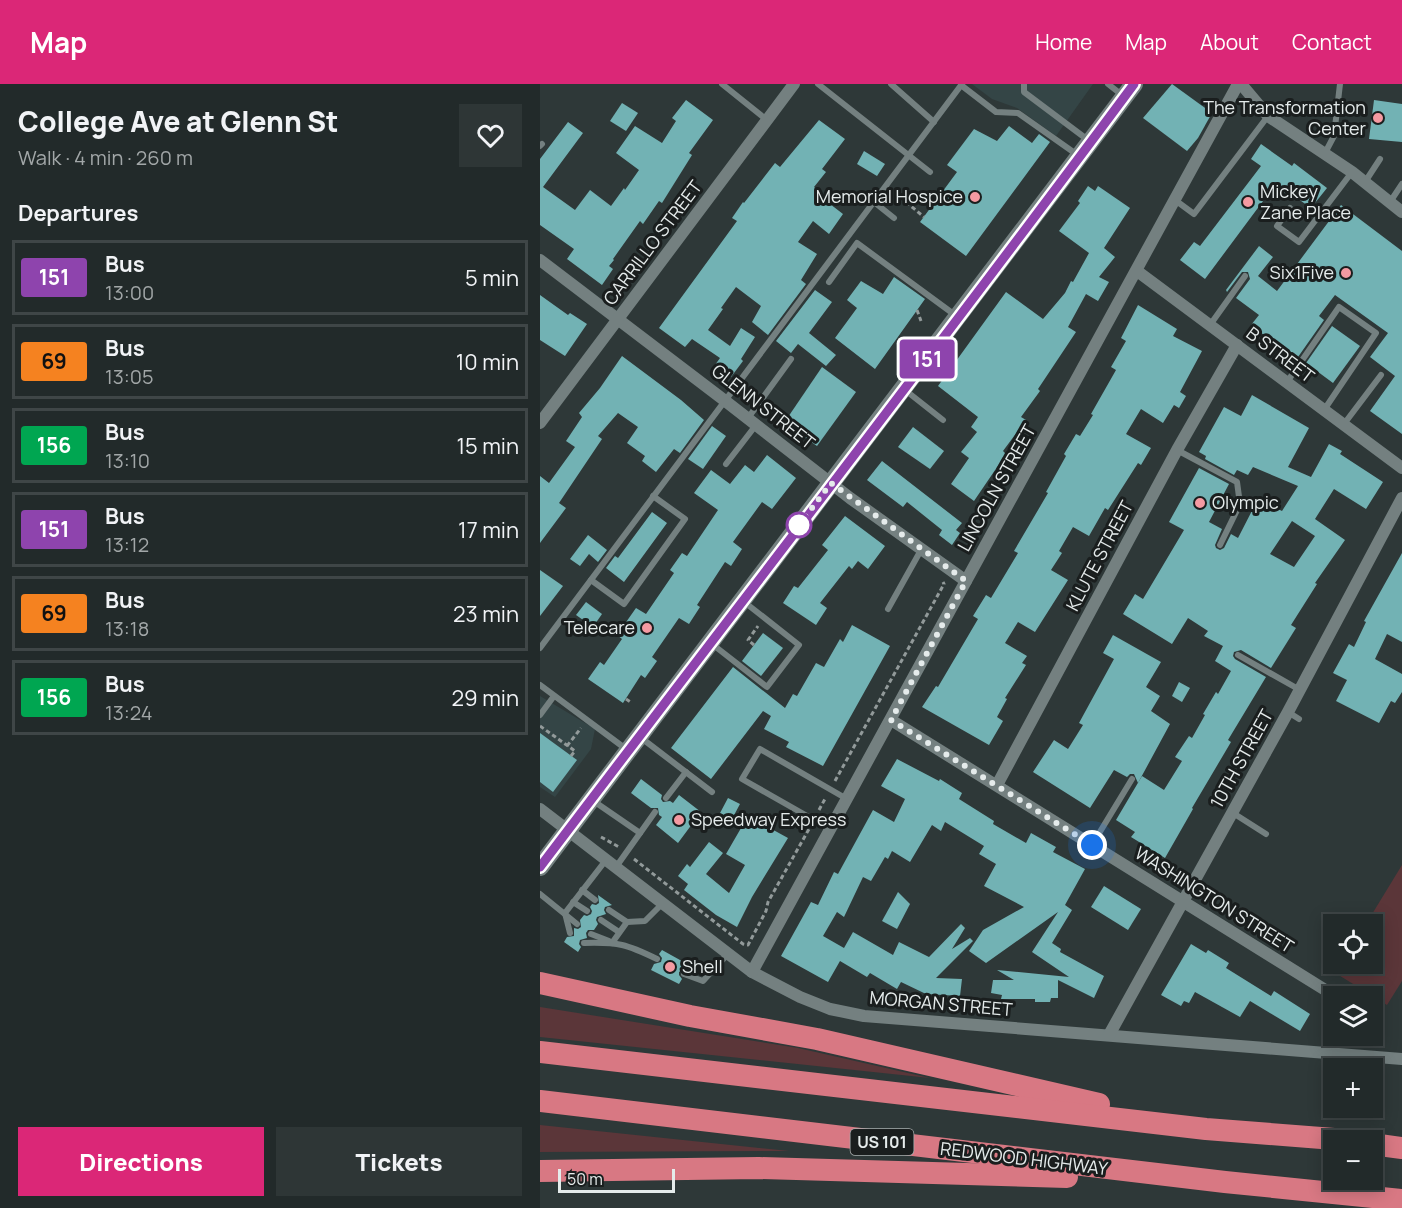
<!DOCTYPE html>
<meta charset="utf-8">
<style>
body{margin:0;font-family:Manrope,sans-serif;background:#2e3636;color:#f1f3f6;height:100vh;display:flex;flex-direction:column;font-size:22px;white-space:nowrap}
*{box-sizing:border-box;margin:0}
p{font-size:20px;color:#a2a7a8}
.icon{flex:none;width:33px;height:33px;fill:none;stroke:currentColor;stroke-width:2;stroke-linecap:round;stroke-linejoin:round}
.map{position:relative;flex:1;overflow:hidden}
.sheet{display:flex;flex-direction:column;background:#222a2a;width:540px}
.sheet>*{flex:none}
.badge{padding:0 12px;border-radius:4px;font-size:21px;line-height:39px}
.controls{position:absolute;left:783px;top:830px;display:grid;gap:12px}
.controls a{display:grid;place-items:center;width:60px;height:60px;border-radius:0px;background:#222a2a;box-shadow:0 3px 15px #0003,0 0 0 2px #3f4647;font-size:30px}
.scale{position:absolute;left:18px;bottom:15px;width:117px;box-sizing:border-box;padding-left:6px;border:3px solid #e5ebeb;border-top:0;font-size:16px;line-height:21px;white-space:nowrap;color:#e5ebeb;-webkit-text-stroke:4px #1a1e1e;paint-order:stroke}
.you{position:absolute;width:30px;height:30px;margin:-15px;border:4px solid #fff;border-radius:50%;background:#1a73e8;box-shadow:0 0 0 9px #1a73e833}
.map>.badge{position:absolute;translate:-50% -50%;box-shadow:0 0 0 3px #fff}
h2{padding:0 18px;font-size:22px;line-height:54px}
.round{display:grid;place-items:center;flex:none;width:63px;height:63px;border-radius:0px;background:#2e3636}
.head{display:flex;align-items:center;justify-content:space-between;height:102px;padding:0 18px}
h1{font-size:28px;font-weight:800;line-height:45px}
.cta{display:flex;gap:12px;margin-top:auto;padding:12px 18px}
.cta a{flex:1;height:69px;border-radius:0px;background:#db2777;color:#fff;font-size:24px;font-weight:800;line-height:69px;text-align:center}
.cta a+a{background:#2e3636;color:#f1f3f6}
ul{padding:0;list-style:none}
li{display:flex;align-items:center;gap:18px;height:75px;margin:0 12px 9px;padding:0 6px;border:3px solid #3f4647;border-radius:0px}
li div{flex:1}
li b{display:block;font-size:22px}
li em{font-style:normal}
li .badge{min-width:66px;font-weight:700;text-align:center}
header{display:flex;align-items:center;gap:36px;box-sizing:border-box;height:84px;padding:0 30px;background:#db2777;color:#fff}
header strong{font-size:28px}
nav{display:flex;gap:33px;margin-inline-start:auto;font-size:21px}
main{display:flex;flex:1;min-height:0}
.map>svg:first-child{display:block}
</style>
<header>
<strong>Map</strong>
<nav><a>Home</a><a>Map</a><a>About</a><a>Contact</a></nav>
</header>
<main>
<section class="sheet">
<div class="head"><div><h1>College Ave at Glenn St</h1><p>Walk · 4 min · 260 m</p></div><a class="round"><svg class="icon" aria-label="heart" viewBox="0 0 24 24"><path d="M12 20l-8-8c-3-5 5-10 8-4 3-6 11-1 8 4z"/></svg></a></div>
<h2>Departures</h2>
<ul>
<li><span class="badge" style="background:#8e44ad;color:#fff">151</span><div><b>Bus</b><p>13:00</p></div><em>5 min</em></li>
<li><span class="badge" style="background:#f58220;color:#111">69</span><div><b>Bus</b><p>13:05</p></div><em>10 min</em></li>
<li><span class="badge" style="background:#00a651;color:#fff">156</span><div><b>Bus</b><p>13:10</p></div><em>15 min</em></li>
<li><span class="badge" style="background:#8e44ad;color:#fff">151</span><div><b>Bus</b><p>13:12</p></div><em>17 min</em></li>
<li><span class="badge" style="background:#f58220;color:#111">69</span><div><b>Bus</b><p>13:18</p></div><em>23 min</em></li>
<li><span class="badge" style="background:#00a651;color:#fff">156</span><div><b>Bus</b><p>13:24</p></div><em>29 min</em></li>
</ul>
<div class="cta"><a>Directions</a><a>Tickets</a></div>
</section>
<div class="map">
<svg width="862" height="1124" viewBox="0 0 862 1124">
<rect width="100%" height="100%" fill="#2e3838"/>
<g fill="#344546">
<path d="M432,0H553L516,52L477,24L452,15Z"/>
<path d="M0,612L55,645L51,665L15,713L0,703Z"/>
</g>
<g fill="#5b3639">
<path d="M862,781V897L847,921L797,890L803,879H832V840H826Z"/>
<path d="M0,923L258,964L390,994L0,953Z"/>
<path d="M0,1041L249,1067L0,1068Z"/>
</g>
<g fill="#72b2b4" fill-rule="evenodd">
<path d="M632,0L672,29L658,54L647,67L603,34Z"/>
<path d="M146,16L173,36L149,69L152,71L122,119L119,117L103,140L100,137L73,175L74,176L69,182L73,185L62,201L27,175L34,165L0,141V75L28,38L43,49L3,103L35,126L50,106L71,122L84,104L85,106L99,86L76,69L95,42L122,59L136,37L132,34Z"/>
<path d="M834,16L862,20V58L829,55Z"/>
<path d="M82,19L98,29L86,47L70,37Z"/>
<path d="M279,36L305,55L282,85L286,88L274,103L292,116L290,120L303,130L289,150L273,137L258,158L277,170L261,196L266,200L228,251L212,238L221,222L196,203L181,224L183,225L168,246L190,262L201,244L215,253L201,275L203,277L191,293L175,281L180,274L152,255L145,263L119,244L197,137L192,134L203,118L204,119L235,79L240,83Z"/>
<path d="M469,42L492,59L499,50L510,58L426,172L380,138L417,88L407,81L434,45L457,57Z"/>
<path d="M721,60L752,82L754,79L787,104L771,124L754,112L752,115L735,101L665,195L640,176L654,158L660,162L721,82L711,75Z"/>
<path d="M324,67L345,80L337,92L317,80Z"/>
<path d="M548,102L555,107L558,102L590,124L564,164L575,173L559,193L569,198L558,217L546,210L528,243L536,248L498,305L500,307L481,333L486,336L463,367L466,370L434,417L411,400L429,374L421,368L437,348L431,343L438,333L398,302L466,208L503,235L525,209L531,197L533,198L549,169L519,147L540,119L538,117Z"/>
<path d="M801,121L862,167V350L830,327L855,292L830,273L848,249L795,211L779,232L784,236L758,273L752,268L750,271L711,241L719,231L696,214L710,195L708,188H702L687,208L686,206L719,162L733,173L718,192L737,207Z"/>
<path d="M354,193L385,215L335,285L295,254L317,224L307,216L321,197L343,210Z"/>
<path d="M275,206L292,218L269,249L296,271L286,282L258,260L251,269L236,257Z"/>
<path d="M0,211L28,231L30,229L47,240L25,272L0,256Z"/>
<path d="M598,221L637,245L633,252L662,267L640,308L646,312L639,324L634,321L623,339L601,325L586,350L611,364L601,381L598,379L568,426L565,424L549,452L533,443L519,467L522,469L511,486L528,496L495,548L478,538L465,559L487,572L482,579L486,581L465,614L467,615L457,633L463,637L449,661L382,623L396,602L398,603L438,535L433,532L446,511L451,514L478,469L474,467L508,409L506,408L526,372L524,370L536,350L540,352L553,331L551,330L576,286L571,283L586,257L581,254Z"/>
<path d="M792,242L820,262L793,299L766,279Z"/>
<path d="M82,272L141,316L164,336L140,369L134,365L116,388L102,377L105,372L87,359L98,343L78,329L58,352L62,355L19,419L26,424L0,459V392L9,399L35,363L26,357L42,333L39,329L60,304Z"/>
<path d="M282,283L316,308L277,362L244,339Z"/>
<path d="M712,311L769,344L748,383L771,393L789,360L802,367L800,370L843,398L826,425L794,405L775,435L805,456L775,499L777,500L751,541L756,544L731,584L701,566L694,568L693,572L695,575L726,593L688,656L691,658L652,724L653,725L625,774L591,753L595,748L576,736L602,692L624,706L642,677L635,673L649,652L652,654L665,631L663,630L676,608L678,610L691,587L675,577L683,562L664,552L668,547L648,534L632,560L583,530L595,510L603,515L644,446L629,438L659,384L689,400L669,438L682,445L675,461L676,464L680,466L684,464L691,450L698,454L718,415L742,427L758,402L713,383L708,391L697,386L694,391L665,375L666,372L659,368L684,323L701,332ZM752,437L775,452L754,483L730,470Z"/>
<path d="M172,342L186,352L163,385L148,375Z"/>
<path d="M373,343L404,367L390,385L358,363Z"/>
<path d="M227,371L256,394L232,425L222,418L193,458L202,465L191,482L185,478L157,521L160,523L149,540L139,534L112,573L117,577L105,594L101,591L83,619L48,595L60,578L64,581L82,555L77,551L96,524L106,530L134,489L130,486L142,469L147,472L178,426L154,409L171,386L190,400L205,381L214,388Z"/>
<path d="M342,377L422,439L416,446L420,449L412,461L399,451L402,446L367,418L363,423L327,396Z"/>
<path d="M112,428L127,439L84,498L66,484L75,472L78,474Z"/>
<path d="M305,432L345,462L328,485L318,477L312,485L309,482L280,519L287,524L276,541L243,519L254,502L258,504L288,466L282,461Z"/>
<path d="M48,451L67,466L58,478L49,470L40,482L30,475Z"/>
<path d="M862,469V558L847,550L835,575L862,590V608L855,619L851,617L839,639L796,617L807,596L793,589L809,560L814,563L826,538L824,537Z"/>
<path d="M0,486L23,502L0,532Z"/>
<path d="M46,518L62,530L53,543L36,531Z"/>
<path d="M312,541L350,562L283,682L246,663L249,658L224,645L231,632L223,627L171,695L131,664L193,583L245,624L253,610L257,612L276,579L284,583L300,555L303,558Z"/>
<path d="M223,549L243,564L221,592L202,577Z"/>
<path d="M573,551L621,578L606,603L620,612L611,627L630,640L598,699L594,690H590L587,693L574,686L550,724L493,688L514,656L528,665L543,641L539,639L574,575L563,569Z"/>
<path d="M639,598L650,604L642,618L632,612Z"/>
<path d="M0,649L37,676L13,708L0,698Z"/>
<path d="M357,675L399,697L400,695L422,709L419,715L454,737L453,740L486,759L491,749L516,763L513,768L545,785L525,821L532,826L512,859L521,865L520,868L564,892L554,914L518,896V914H511L510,918H495V915H461L462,911L451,909L453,896H474L457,886L529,893L492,868L518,828L446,879L429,867L443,846L484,823L444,802L456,780L439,770L444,762L405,738L401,747L392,741L370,778L352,767L348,775L345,773L331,797L323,793L304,833L297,828L283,852L304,864L313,848L353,871L359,858L389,873L421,840L425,844L412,865L430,854L433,857L396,894L422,895L420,912L386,910L361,898L357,905L330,889L327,893L300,877L288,898L241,872L271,818L278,821L294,788L298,790L333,726L354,738L365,715L341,702Z"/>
<path d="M101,695L122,711L121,715L123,718L130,717L133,719L139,711L161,728L138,759L116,741L122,733L119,731L118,724H111L91,709Z"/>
<path d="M188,714L200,720L192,735L180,729Z"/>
<path d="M208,732L248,754L212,813L197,843L176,831L144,806L148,800L138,792L147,780L150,783L169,758L183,769L166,790L189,809L205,781L186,770Z"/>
<path d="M564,802L601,825L588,846L551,823Z"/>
<path d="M358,808L370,820L357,845L342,837Z"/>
<path d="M58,811L72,821L65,823L64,826L66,830L57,833L56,836L58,840L54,846H48L46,849L47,854L40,856L39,860L41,863L38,868L24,858L27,853L34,852V844L38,845L41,843L40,836L44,831L47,832L51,830L52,827L50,823L52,820L56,821L59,819Z"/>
<path d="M651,860L666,869L668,866L689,879L686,884L731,912L734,907L770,930L760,947L710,917L700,933L655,908L649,919L644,917L641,922L621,911Z"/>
<path d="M122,866L149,881L147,886L143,885L139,888V891L142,895L139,900L111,886L114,880L121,878L122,874L119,870Z"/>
</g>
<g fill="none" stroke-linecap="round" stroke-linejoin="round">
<g stroke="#929a9a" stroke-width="3" stroke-dasharray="4.5 3" stroke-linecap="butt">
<path d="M366,118L384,133"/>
<path d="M377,226L381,237"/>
<path d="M214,561L208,556L218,542"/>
<path d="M86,615L92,619"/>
<path d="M0,642L35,667L31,672"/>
<path d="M27,662L41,644"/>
<path d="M295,697L404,500L403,498"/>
<path d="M279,726L286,713"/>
<path d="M61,753L79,763"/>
<path d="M94,775L203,860L208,861L226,827L228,818L269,745"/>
</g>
<g stroke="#748080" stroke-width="6">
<path d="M182,0L227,36"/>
<path d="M278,0L390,88"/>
<path d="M351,0L394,38"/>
<path d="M484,0V8L548,56"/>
<path d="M568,0L582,11"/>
<path d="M421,1L456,28L478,29L539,72"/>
<path d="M0,62L2,60"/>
<path d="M785,69L794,52L800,0"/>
<path d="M825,98L840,75"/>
<path d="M635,116L654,130L728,32"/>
<path d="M334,118L354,134"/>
<path d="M850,118L862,100"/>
<path d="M750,124L737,142L759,158L812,88"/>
<path d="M289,198L317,159L415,231"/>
<path d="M670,241L705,192"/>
<path d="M747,298L799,223L836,249L784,326"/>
<path d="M365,306L403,336"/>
<path d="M208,334L251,275"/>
<path d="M804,340L841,291"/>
<path d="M637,366L697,398L700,420L680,461"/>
<path d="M186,380L216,341"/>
<path d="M51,496L84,520L145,435L113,412"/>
<path d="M348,525L381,466"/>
<path d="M172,560L227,603L259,561L203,517"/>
<path d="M0,564L422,0"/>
<path d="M698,571L760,606"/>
<path d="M0,601L86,665"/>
<path d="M748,628L759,635"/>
<path d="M0,631L14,612"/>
<path d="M100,653L172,708"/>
<path d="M126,714L146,688"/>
<path d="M52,716L100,749"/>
<path d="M693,729L726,750"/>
<path d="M290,745L202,695L220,665L307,715"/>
<path d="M552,761L592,695"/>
<path d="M76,783L115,728"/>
<path d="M42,806L55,816"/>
<path d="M0,810L37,840"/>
<path d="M33,818L47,827"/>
<path d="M69,826L87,838"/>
<path d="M61,836L79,848"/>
<path d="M30,849L25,829L66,776"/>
<path d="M51,850L69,857"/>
<path d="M44,859C79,858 86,860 117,875"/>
<path d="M72,859L87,838L105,837L122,820"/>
<path d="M144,890L163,897L188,870"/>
</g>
<g stroke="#748080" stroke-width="12">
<path d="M701,0L728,32L812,88L862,128"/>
<path d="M0,176L184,316L310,414L426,497"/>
<path d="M597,187L862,384"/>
<path d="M0,339L254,0"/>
<path d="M351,636L795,912"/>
<path d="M457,701L637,366L697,261"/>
<path d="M0,725L212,888L260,913L290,925L324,932L862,975"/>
<path d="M212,888L698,0"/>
<path d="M569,951L748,628L862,414"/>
</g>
<path stroke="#748080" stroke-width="18" d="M0,783C197,521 398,262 594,0"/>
<g stroke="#d87883" stroke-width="22">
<path d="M0,899L150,932L277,955L559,1020"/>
<path d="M0,968L666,1045L807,1056"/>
<path d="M0,1017L685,1098L862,1116"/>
<path d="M832,1060L862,1064"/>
<path d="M0,1087L219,1084L527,1093"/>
</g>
</g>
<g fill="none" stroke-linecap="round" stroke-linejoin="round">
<defs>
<path id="line" d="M0,783C198,522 399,263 594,0"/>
</defs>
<use href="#line" stroke="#fff" stroke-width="14"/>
<use href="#line" stroke="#8e44ad" stroke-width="9"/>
<path stroke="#e5ebeb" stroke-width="6" stroke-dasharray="0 10.8" d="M259,441L291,399L426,497L351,636L552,761"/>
</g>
<g fill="#f49aa2" stroke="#1a1e1e" stroke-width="2">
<circle cx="838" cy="34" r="6"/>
<circle cx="435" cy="113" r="6"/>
<circle cx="708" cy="118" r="6"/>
<circle cx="806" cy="189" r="6"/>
<circle cx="660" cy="419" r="6"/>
<circle cx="107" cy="544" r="6"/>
<circle cx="139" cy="736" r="6"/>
<circle cx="130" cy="883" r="6"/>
</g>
<circle fill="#fff" stroke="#8e44ad" stroke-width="3" cx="259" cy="441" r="12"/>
<g text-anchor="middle" stroke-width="6" stroke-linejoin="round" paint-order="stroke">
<rect fill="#1a1e1e" stroke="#a8aeae" stroke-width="1.5" x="310.5" y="1045" width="63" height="26" rx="4.5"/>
<g font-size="16" font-weight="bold" fill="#e5ebeb">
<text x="342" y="1064">US 101</text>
</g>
<g font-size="18" fill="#e5ebeb" stroke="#1a1e1e" text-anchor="end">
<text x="826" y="30">The Transformation<tspan x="826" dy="21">Center</tspan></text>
<text x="720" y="114" text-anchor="start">Mickey<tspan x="720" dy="21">Zane Place</tspan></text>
<text x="423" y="119">Memorial Hospice</text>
<text x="794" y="195">Six1Five</text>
<text x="672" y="425" text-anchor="start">Olympic</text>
<text x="95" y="550">Telecare</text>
<text x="151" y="742" text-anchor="start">Speedway Express</text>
<text x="142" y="889" text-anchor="start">Shell</text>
</g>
<g font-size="18" fill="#e5ebeb" stroke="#1a1e1e">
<text transform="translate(113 159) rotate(-53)" y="6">CARRILLO STREET</text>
<text transform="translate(740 271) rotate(37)" y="6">B STREET</text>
<text transform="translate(223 323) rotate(38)" y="6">GLENN STREET</text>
<text transform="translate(457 404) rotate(-61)" y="6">LINCOLN STREET</text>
<text transform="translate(560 472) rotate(-62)" y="6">KLUTE STREET</text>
<text transform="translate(702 675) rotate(-61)" y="6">10TH STREET</text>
<text transform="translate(674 816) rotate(32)" y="6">WASHINGTON STREET</text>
<text transform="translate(401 920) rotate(5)" y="6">MORGAN STREET</text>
<text transform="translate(484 1075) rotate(7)" y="6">REDWOOD HIGHWAY</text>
</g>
</g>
</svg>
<div class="controls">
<a><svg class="icon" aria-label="locate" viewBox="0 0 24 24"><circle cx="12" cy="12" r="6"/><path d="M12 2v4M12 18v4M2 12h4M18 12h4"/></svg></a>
<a><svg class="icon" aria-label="layers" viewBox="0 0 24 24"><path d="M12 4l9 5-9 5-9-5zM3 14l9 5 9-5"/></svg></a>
<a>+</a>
<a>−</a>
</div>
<div class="scale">50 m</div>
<div class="you" style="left:552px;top:761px"></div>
<b class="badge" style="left:387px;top:275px;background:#8e44ad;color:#fff">151</b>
</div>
</main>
